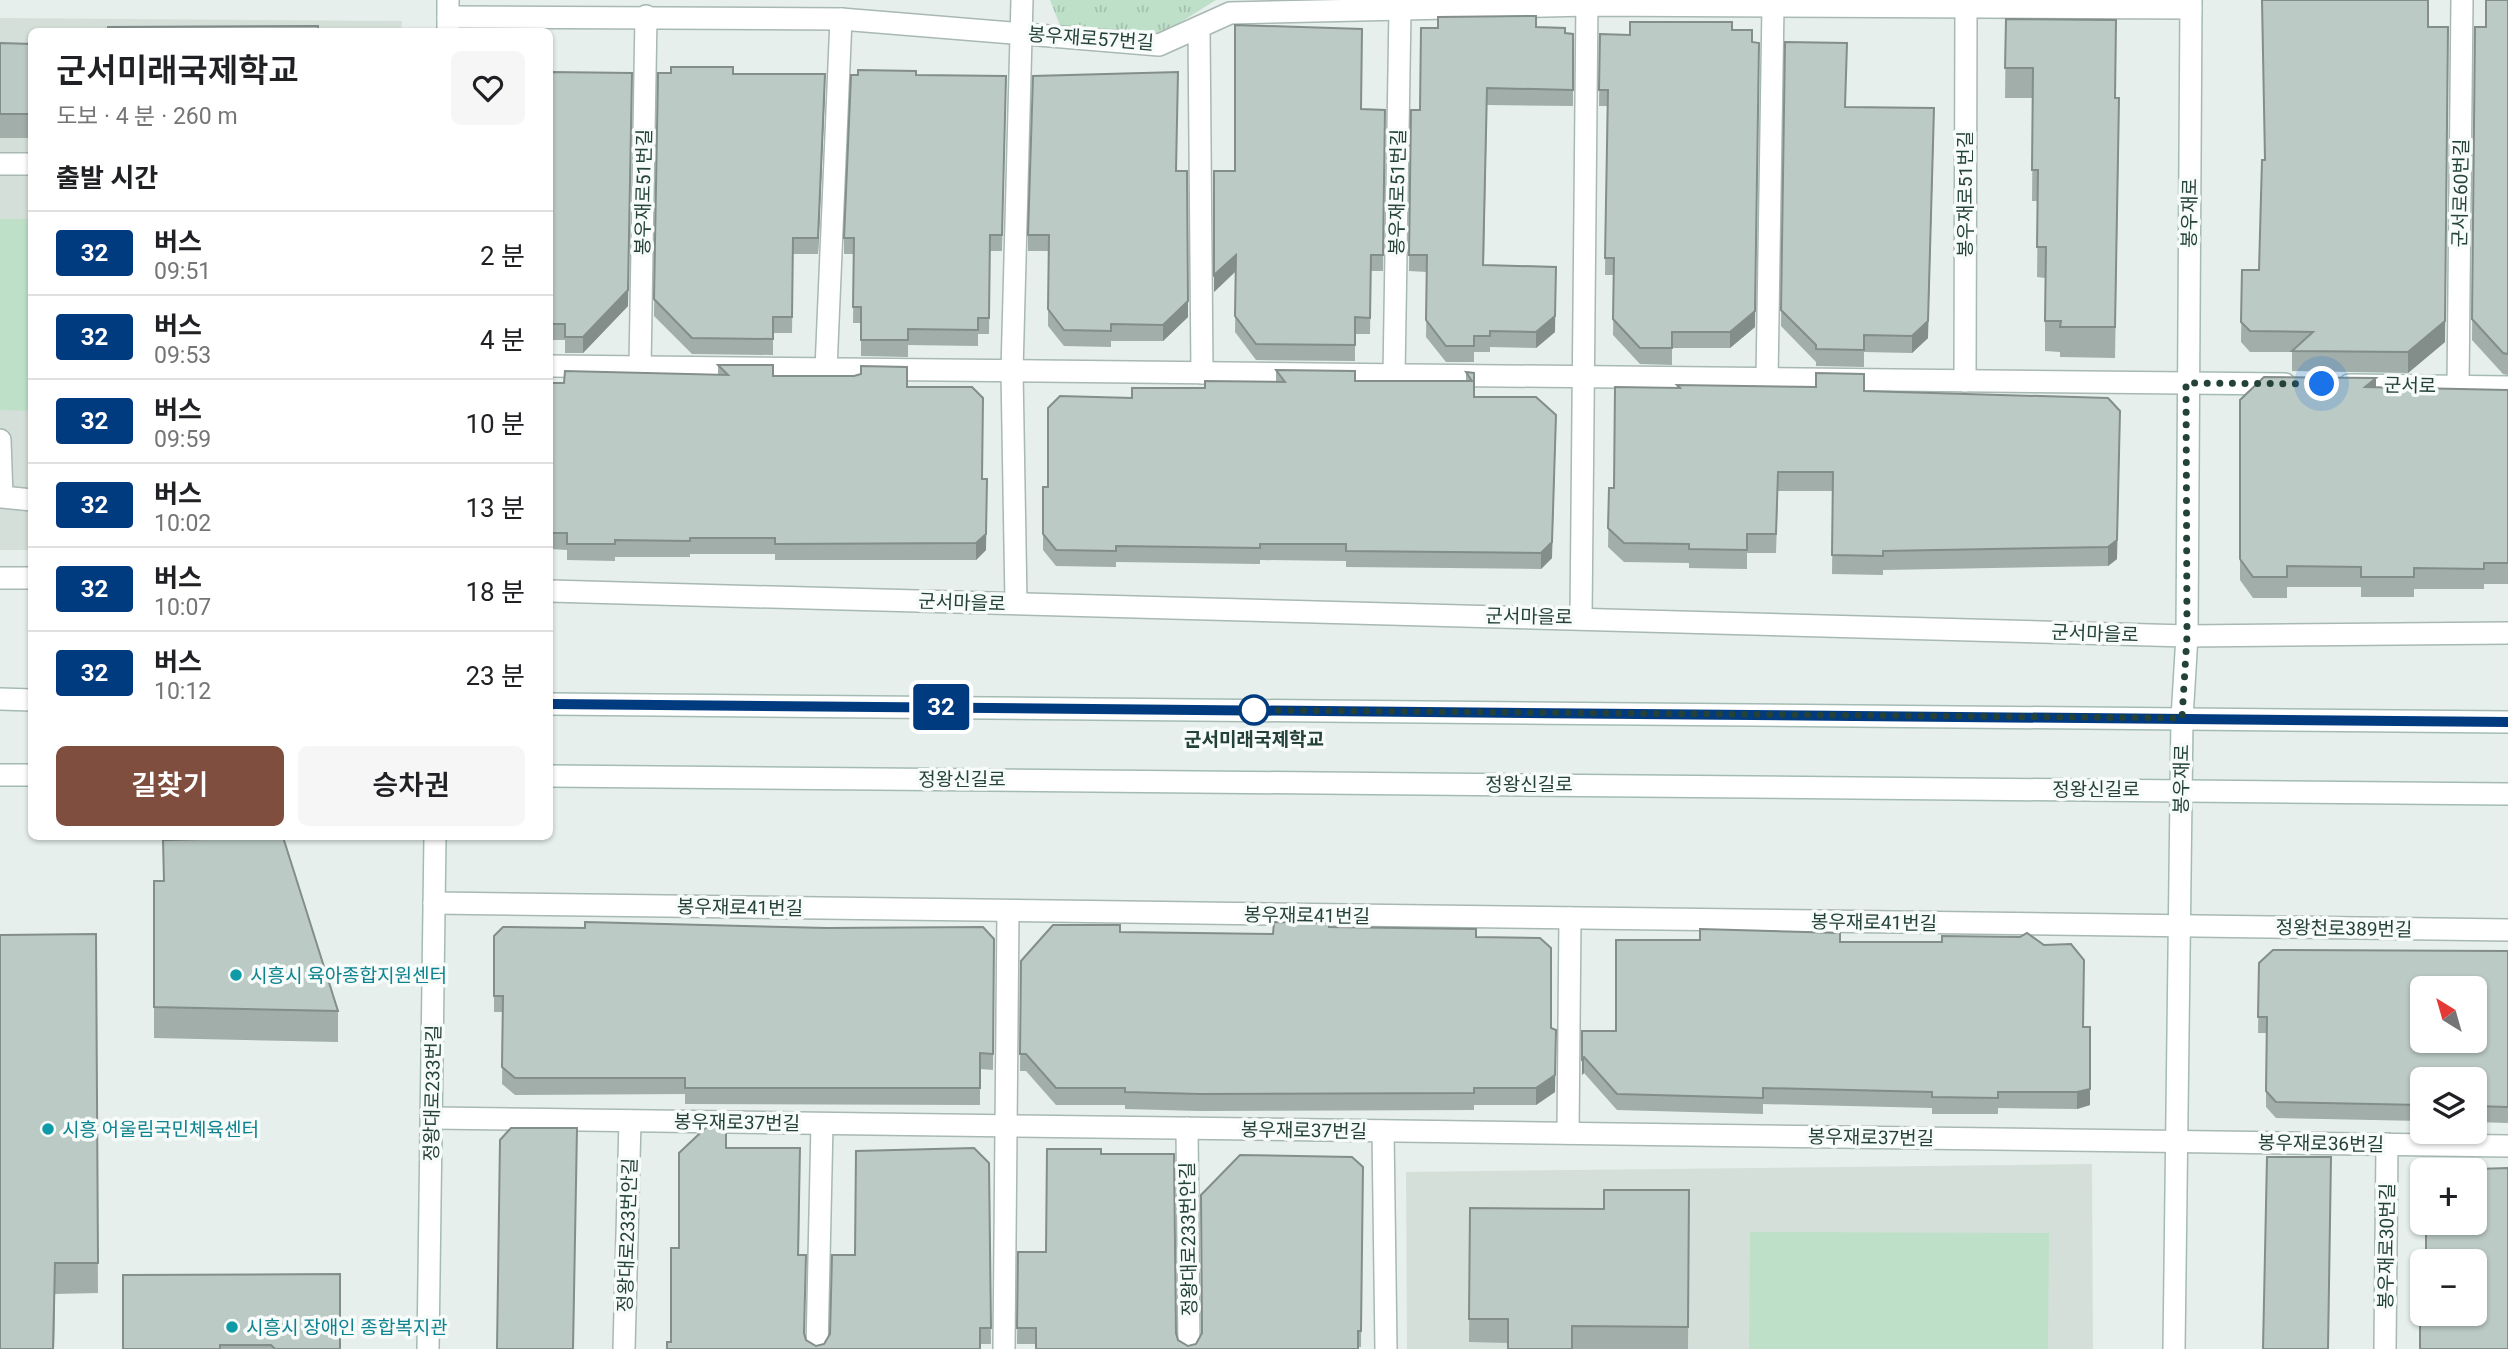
<!DOCTYPE html>
<html lang="ko">
<meta charset="utf-8">
<style>
body{margin:0;font-family:Roboto,"Noto Sans KR",sans-serif;background:#f6f6f6;color:#202124;height:100vh;display:flex;flex-direction:column;font-size:26px;white-space:nowrap}
*{box-sizing:border-box;margin:0}
p{font-size:23px;color:#757577}
.icon{flex:none;width:38px;height:38px;fill:none;stroke:currentColor;stroke-width:2;stroke-linecap:round;stroke-linejoin:round}
.map{position:relative;flex:1;overflow:hidden}
.details{position:absolute;left:28px;top:28px;width:525px;height:812px;display:flex;flex-direction:column;background:#fff;border-radius:10px;box-shadow:0 2px 5px #0004}
.details>*{flex:none}
.badge{padding:0 14px;border-radius:5px;font-size:24px;line-height:46px}
.needle{width:46px;rotate:323deg}
.controls{position:absolute;left:2410px;top:976px;display:grid;gap:14px}
.controls a{display:grid;place-items:center;width:77px;height:77px;border-radius:10px;background:#fff;box-shadow:0 2px 5px #0004;font-size:35px}
.you{position:absolute;width:35px;height:35px;margin:-18px;border:5px solid #fff;border-radius:50%;background:#1a73e8;box-shadow:0 0 0 10px #1a73e833}
.map>.badge{position:absolute;translate:-50% -50%;box-shadow:0 0 0 4px #fff}
h2{padding:0 28px;font-size:26px;line-height:63px}
.round{display:grid;place-items:center;flex:none;width:74px;height:74px;border-radius:10px;background:#f6f6f6}
.head{display:flex;align-items:center;justify-content:space-between;height:119px;padding:0 28px}
h1{font-size:33px;font-weight:600;line-height:52px}
.button{display:flex;gap:14px;margin-top:auto;padding:14px 28px}
.button a{flex:1;height:80px;border-radius:10px;background:#7f4e3f;color:#fff;font-size:28px;font-weight:600;line-height:80px;text-align:center}
.button a+a{background:#f6f6f6;color:#202124}
ul{padding:0;list-style:none}
li{display:flex;align-items:center;gap:21px;height:84px;padding:0 28px;border-top:2px solid #e0e0e0}
li div{flex:1}
li b{display:block;font-size:26px}
li em{font-style:normal}
li .badge{min-width:77px;font-weight:700;text-align:center}
.map>svg:first-child{display:block}
</style>
<div class="map">
<svg width="2508" height="1349" viewBox="0 0 2508 1349">
<defs>
<pattern id="grass-tufts" width="24" height="20" patternUnits="userSpaceOnUse" patternTransform="scale(1.75)"><rect width="24" height="20" fill="#bfe0c8"/><path d="M3 7l-1-3M5 7V3M7 7l1-3M15 17l-1-3M17 17v-4M19 17l1-3" fill="none" stroke="#a4c1ad"/></pattern>
</defs>
<rect width="100%" height="100%" fill="#e6efeb"/>
<g fill="#d4dfda">
<path d="M0,18L402,21L401,32H32L31,550H0Z"/>
<path d="M2092,1164L2093,1349H1407L1406,1172Z"/>
</g>
<path fill="url(#grass-tufts)" d="M1050,0H1216L1160,35L1061,28Z"/>
<g fill="#bfe0c8">
<path d="M0,219H31V411L0,410Z"/>
<path d="M1750,1232L2049,1233L2048,1349H1749Z"/>
</g>
<g fill="none" stroke-linecap="round" stroke-linejoin="round">
<defs>
<g id="lane">
<path d="M0,164H32"/>
<path d="M0,440L2,497L32,500"/>
</g>
<g id="street">
<path d="M448,17L841,19L1159,45L1230,13L1587,5L2191,8"/>
<path d="M1199,29L1202,373"/>
<path d="M550,366L2186,383"/>
<path d="M640,367L646,16"/>
<path d="M826,369L841,19"/>
<path d="M1394,375L1400,9"/>
<path d="M1767,379L1773,6"/>
<path d="M1965,381L1966,7"/>
<path d="M2458,386L2462,0"/>
<path d="M0,578H32"/>
<path d="M550,591L2187,636L2508,633"/>
<path d="M1016,603L1012,371L1022,0"/>
<path d="M1581,618L1587,0"/>
<path d="M434,903L2508,930"/>
<path d="M432,1118L2508,1146"/>
<path d="M1187,1128L1189,1349"/>
<path d="M1383,1131L1386,1349"/>
<path d="M1568,1133L1570,918"/>
<path d="M624,1349L630,1121"/>
<path d="M817,1349L822,1124"/>
<path d="M1004,1349L1008,911"/>
<path d="M2385,1349L2387,1144"/>
</g>
<g id="secondary">
<path d="M448,0V32"/>
<path d="M2186,383L2285,384"/>
<path d="M2349,385L2508,387"/>
<path d="M0,699L32,700"/>
<path d="M550,704L2508,722"/>
<path d="M0,775H32"/>
<path d="M550,776L2508,794"/>
<path d="M428,1349L435,836"/>
<path d="M2174,1349L2182,718L2187,636L2191,0"/>
</g>
</defs>
<use href="#lane" stroke="#a8b8b2" stroke-width="24"/>
<use href="#street" stroke="#a8b8b2" stroke-width="24"/>
<use href="#secondary" stroke="#a4bbb3" stroke-width="24"/>
<use href="#lane" stroke="#fff" stroke-width="21"/>
<use href="#street" stroke="#fff" stroke-width="21"/>
<use href="#secondary" stroke="#fff" stroke-width="21"/>
</g>
<g fill="#a1aea9">
<path d="M2508,0V375L2503,374L2472,340L2475,27H2486Z"/>
<path d="M2006,19L2115,98L2119,128L2115,358L2060,357V352L2045,351V278L2037,277L2038,201H2032L2033,98H2005Z"/>
<path d="M1536,27L1565,33L1573,34V106L1487,105L1484,265L1555,332L1536,348L1490,347V352H1474V362H1446L1426,337L1427,272L1409,271L1411,110H1420Z"/>
<path d="M2428,27L2445,342L2408,373L2292,371V352H2250L2241,342L2242,270H2259L2264,160Z"/>
<path d="M1732,30L1755,327L1730,348H1672V365L1640,364L1613,335L1614,275H1605L1607,106H1599L1600,34L1630,35Z"/>
<path d="M1785,42L1846,107L1928,338L1912,353L1864,352V367L1816,366V362L1781,326Z"/>
<path d="M0,43L32,44V138H0Z"/>
<path d="M550,72L628,306L583,353H565V340H550Z"/>
<path d="M658,73L733,74L825,91L818,254H793L792,333H773V355L692,354L654,316Z"/>
<path d="M916,75L1006,76L1002,251H990L989,334H978V346L908,345V357L861,356V323H853L854,254H844V238Z"/>
<path d="M1362,109L1385,110L1383,271H1371L1370,334H1355V361L1256,360L1235,332L1236,271L1214,292V171H1235Z"/>
<path d="M1177,171L1188,317L1163,341H1111V347L1064,346L1048,326V251H1028V235Z"/>
<path d="M718,365L773,376L907,387L982,479L986,550L976,560H775V554H690V557H615V561L567,560V550L550,549V383L718,375Z"/>
<path d="M1276,370L1355,381H1466V372L1474,373V397L1552,558L1541,569L1346,567V561L1260,560V564L1116,562V567L1056,566L1043,550V487H1048L1132,398L1205,388L1276,382Z"/>
<path d="M1677,385L2108,398L2117,559L2108,566L1883,570V575L1832,574L1833,491H1778L1776,553H1747V569L1689,568V563L1624,562L1608,547L1609,488H1614L1677,388Z"/>
<path d="M2376,388L2508,390V584H2484V589H2414V597H2361V587H2287V598H2253L2240,580V400Z"/>
<path d="M163,840L338,1011V1042L154,1038V881H164Z"/>
<path d="M1329,927L1551,1028L1555,1092L1536,1105H1474V1110L1200,1111L1125,1109V1105H1056L1026,1071H1020L1021,961L1120,932L1273,934Z"/>
<path d="M96,934L98,1293L55,1294L54,1349H0Z"/>
<path d="M494,936L994,939L993,1070L980,1069V1105L685,1104V1094L515,1095L502,1084L503,1012H494Z"/>
<path d="M1840,942L2084,1027L2090,1105L2077,1109L1998,1108V1114H1932V1108L1763,1104V1114L1617,1110L1584,1073L1582,1075V1031H1616Z"/>
<path d="M2508,951V1123L2474,1122V1080H2422V1121L2276,1118L2266,1107V1033H2258L2259,963Z"/>
<path d="M715,1119H726V1148H800L799,1255H806L804,1334L806,1340L816,1346L824,1344L830,1334L832,1255H855L856,1151L974,1148L989,1163L991,1344H980V1349H667V1342H671V1248H679V1153Z"/>
<path d="M1047,1149H1101V1154H1174L1176,1333L1178,1340L1188,1346L1196,1344L1202,1333L1201,1195L1240,1155L1352,1157L1363,1167L1361,1347H1358V1349H1036V1344H1017L1018,1252H1046Z"/>
<path d="M1689,1190L1688,1349H1508V1343L1469,1342L1470,1208L1604,1209Z"/>
<path d="M123,1275L340,1349H123Z"/>
</g>
<g fill="#838d89">
<path d="M2448,47L2445,342L2408,373V352Z"/>
<path d="M1759,59L1755,327L1730,348V332Z"/>
<path d="M825,74V91L818,254V238Z"/>
<path d="M632,89L628,306L583,353V337Z"/>
<path d="M1934,125L1928,338L1912,353V336Z"/>
<path d="M1236,255V271L1214,292V275Z"/>
<path d="M1556,267L1555,332L1536,348V332Z"/>
<path d="M1188,301V317L1163,341V325Z"/>
<path d="M2376,378V398L2365,387Z"/>
<path d="M2120,430L2117,559L2108,566V547Z"/>
<path d="M1556,431L1552,558L1541,569V553Z"/>
<path d="M987,495L986,550L976,560V543Z"/>
<path d="M2090,1027V1105L2077,1109V1092Z"/>
<path d="M1556,1030L1555,1092L1536,1105V1088Z"/>
<path d="M1584,1057V1073L1582,1075V1059Z"/>
<path d="M55,1263L54,1349H53Z"/>
</g>
<g fill="#bbcac4" stroke="#838d89" stroke-width="2" fill-rule="evenodd">
<path d="M2262,0H2428V27H2448L2445,321L2408,352L2292,351L2313,332L2250,331L2241,322L2242,270H2259L2262,160H2265Z"/>
<path d="M2486,0H2508V354L2503,353L2472,319L2475,27H2486Z"/>
<path d="M1536,16V27L1565,28V33L1573,34V90L1487,88L1483,265L1556,267L1555,316L1536,332L1490,331V336H1474V346H1446L1426,320L1427,255H1409L1411,110H1420L1421,28H1438V17Z"/>
<path d="M2006,19L2116,20L2115,98H2119L2115,327H2060L2061,321H2045L2046,247H2037L2038,170H2032L2033,68H2005Z"/>
<path d="M1630,22H1732V30H1752V42L1759,43L1755,311L1730,332H1672V348H1640L1613,319L1614,258H1605L1608,90H1599L1600,34L1630,35Z"/>
<path d="M1235,25L1362,29L1361,109L1385,110L1383,255H1371L1370,318L1355,317V345L1256,344L1235,316L1236,255L1214,275V171H1235Z"/>
<path d="M318,26V32H108V27Z"/>
<path d="M1785,42L1847,43L1845,107L1934,108L1928,321L1912,336L1864,335V350L1816,349V345L1781,310Z"/>
<path d="M0,43L32,44V114H0Z"/>
<path d="M671,67H733V74H825L818,238H793L792,317H773V339L692,338L654,299L658,73H671Z"/>
<path d="M858,70L916,71V75L1006,76L1002,235H990L989,318H978V330L908,329V340H861V307H853L854,238H844L851,75H858Z"/>
<path d="M550,72L632,73L628,290L583,337H565V324H550Z"/>
<path d="M1178,72L1176,171H1187L1188,301L1163,325L1111,324V331L1064,330L1048,309L1049,235H1028L1033,76Z"/>
<path d="M718,365H773V376H854L861,374V366L907,367V387H972L983,398L982,479H987L986,534L976,543L775,544V538H690V541L615,540V544H567V533H550V383H564L565,371L728,375Z"/>
<path d="M1276,370L1355,371V381H1472L1466,372L1474,373V397H1536L1556,415L1552,542L1541,553L1346,551V544H1260V548L1116,546V551L1056,550L1043,534V487H1048V408L1060,396L1132,398V388H1205V381L1285,382Z"/>
<path d="M1816,373L1864,374V391L2108,398L2120,411L2117,540L2108,547L1883,551V556L1832,555L1833,472H1778L1776,534H1747V550L1689,549V544L1624,543L1608,528L1609,488H1614L1615,387L1680,388L1677,385L1816,387Z"/>
<path d="M2264,377L2376,378L2365,387L2508,390V563H2484V569L2414,568V577H2361V567L2287,566V577H2253L2240,559V400Z"/>
<path d="M283,837L338,1011L154,1007V881H164L163,840Z"/>
<path d="M585,922L827,928L983,927L994,939L993,1054L980,1053V1088H685V1078H515L502,1067L503,996H494V936L503,927L585,928Z"/>
<path d="M1274,922L1329,923V927L1476,929V937L1540,938L1551,948V1028L1556,1030L1555,1075L1536,1088H1474V1093L1200,1094L1125,1092V1088H1056L1026,1054H1020L1021,961L1053,925H1120V932L1273,934Z"/>
<path d="M1700,929L1840,933V942H1942V936L2020,937L2027,933L2044,945L2071,944L2084,960L2083,1027H2090V1089L2077,1092H1998V1098L1932,1097V1092L1763,1088V1098L1617,1094L1584,1057L1582,1059V1031H1616V940H1700Z"/>
<path d="M96,934L98,1263H55L53,1349H0V935Z"/>
<path d="M2273,950L2508,951V1107L2474,1106V1080H2422V1105L2276,1102L2266,1091L2267,1017H2258L2259,963ZM2422,989H2474V1041H2422Z"/>
<path d="M715,1119H726V1148H800L798,1255H806L804,1333L806,1340L816,1346L824,1344L830,1334L832,1255H855L856,1151L974,1148L989,1163L991,1328H980V1349H667V1342H671V1248H679V1153Z"/>
<path d="M511,1128H577L573,1349H497L500,1140Z"/>
<path d="M1047,1149H1101V1154H1174L1176,1333L1178,1340L1188,1346L1196,1344L1202,1333L1201,1195L1240,1155L1352,1157L1363,1167L1361,1331H1358V1349H1036V1328H1017L1018,1252H1046Z"/>
<path d="M2267,1157H2331L2328,1349H2263Z"/>
<path d="M2426,1164H2477V1169L2508,1168V1349H2420V1279H2422V1314H2474V1262H2426V1223H2474V1171H2426Z"/>
<path d="M1604,1190H1689L1688,1327L1572,1326V1349H1508V1319H1469L1470,1208L1604,1209Z"/>
<path d="M340,1274V1349H275L271,1345H220V1349H123V1275Z"/>
</g>
<g fill="none" stroke-linecap="round" stroke-linejoin="round">
<defs>
<path id="line" d="M550,704L2508,722"/>
</defs>
<use href="#line" stroke="#fff" stroke-width="16"/>
<use href="#line" stroke="#003b80" stroke-width="10"/>
<path stroke="#24423a" stroke-width="7" stroke-dasharray="0 12.6" d="M1254,710H1241L2182,718L2187,636L2186,383L2322,384"/>
</g>
<circle fill="#fff" stroke="#003b80" stroke-width="3.5" cx="1254" cy="710" r="14"/>
<g fill="#0f9aa8" stroke="#f7fbf9" stroke-width="2.5">
<circle cx="236" cy="975" r="7"/>
<circle cx="48" cy="1129" r="7"/>
<circle cx="232" cy="1327" r="7"/>
</g>
<g text-anchor="middle" stroke-width="7" stroke-linejoin="round" paint-order="stroke">
<g font-size="19" fill="#24423a" stroke="#f7fbf9">
<text transform="translate(1091 38) rotate(4)" y="7">봉우재로57번길</text>
<text transform="translate(643 192) rotate(-89)" y="7">봉우재로51번길</text>
<text transform="translate(1397 192) rotate(-89)" y="7">봉우재로51번길</text>
<text transform="translate(2460 193) rotate(-89)" y="7">군서로60번길</text>
<text transform="translate(1965 194) rotate(-90)" y="7">봉우재로51번길</text>
<text transform="translate(2189 213) rotate(-89)" y="7">봉우재로</text>
<text transform="translate(2410 385) rotate(1)" y="7">군서로</text>
<text transform="translate(962 602) rotate(2)" y="7">군서마을로</text>
<text transform="translate(1529 616) rotate(1)" y="7">군서마을로</text>
<text transform="translate(2095 633) rotate(2)" y="7">군서마을로</text>
<text x="962" y="786">정왕신길로</text>
<text transform="translate(2181 779) rotate(-89)" y="7">봉우재로</text>
<text x="1529" y="791">정왕신길로</text>
<text x="2096" y="796">정왕신길로</text>
<text transform="translate(740 907) rotate(1)" y="7">봉우재로41번길</text>
<text transform="translate(1307 915) rotate(1)" y="7">봉우재로41번길</text>
<text transform="translate(1874 922) rotate(1)" y="7">봉우재로41번길</text>
<text transform="translate(2344 928) rotate(1)" y="7">정왕천로389번길</text>
<text transform="translate(432 1093) rotate(-89)" y="7">정왕대로233번길</text>
<text transform="translate(737 1122) rotate(1)" y="7">봉우재로37번길</text>
<text transform="translate(1304 1130) rotate(1)" y="7">봉우재로37번길</text>
<text transform="translate(1871 1137) rotate(1)" y="7">봉우재로37번길</text>
<text transform="translate(2321 1143) rotate(1)" y="7">봉우재로36번길</text>
<text transform="translate(627 1235) rotate(-88)" y="7">정왕대로233번안길</text>
<text transform="translate(1188 1239) rotate(-91)" y="7">정왕대로233번안길</text>
<text transform="translate(2386 1246) rotate(-89)" y="7">봉우재로30번길</text>
</g>
<g font-size="19" font-weight="bold" fill="#24423a" stroke="#f7fbf9">
<text x="1254" y="746">군서미래국제학교</text>
</g>
<g font-size="19" fill="#0d838f" stroke="#f7fbf9" text-anchor="start">
<text x="250" y="982">시흥시 육아종합지원센터</text>
<text x="62" y="1136">시흥 어울림국민체육센터</text>
<text x="246" y="1334">시흥시 장애인 종합복지관</text>
</g>
</g>
</svg>
<div class="controls">
<a><svg class="needle" viewBox="-14 -14 28 28"><path d="M0-13l5 13h-10z" fill="#e53935"/><path d="M0 13l5-13h-10z" fill="#757577"/></svg></a>
<a><svg class="icon" aria-label="layers" viewBox="0 0 24 24"><path d="M12 4l9 5-9 5-9-5zM3 14l9 5 9-5"/></svg></a>
<a>+</a>
<a>−</a>
</div>
<div class="you" style="left:2322px;top:384px"></div>
<b class="badge" style="left:941px;top:707px;background:#003b80;color:#fff">32</b>
<section class="details">
<div class="head"><div><h1>군서미래국제학교</h1><p>도보 · 4 분 · 260 m</p></div><a class="round"><svg class="icon" aria-label="heart" viewBox="0 0 24 24"><path d="M12 20l-8-8c-3-5 5-10 8-4 3-6 11-1 8 4z"/></svg></a></div>
<h2>출발 시간</h2>
<ul>
<li><span class="badge" style="background:#003b80;color:#fff">32</span><div><b>버스</b><p>09:51</p></div><em>2 분</em></li>
<li><span class="badge" style="background:#003b80;color:#fff">32</span><div><b>버스</b><p>09:53</p></div><em>4 분</em></li>
<li><span class="badge" style="background:#003b80;color:#fff">32</span><div><b>버스</b><p>09:59</p></div><em>10 분</em></li>
<li><span class="badge" style="background:#003b80;color:#fff">32</span><div><b>버스</b><p>10:02</p></div><em>13 분</em></li>
<li><span class="badge" style="background:#003b80;color:#fff">32</span><div><b>버스</b><p>10:07</p></div><em>18 분</em></li>
<li><span class="badge" style="background:#003b80;color:#fff">32</span><div><b>버스</b><p>10:12</p></div><em>23 분</em></li>
</ul>
<div class="button"><a>길찾기</a><a>승차권</a></div>
</section>
</div>
